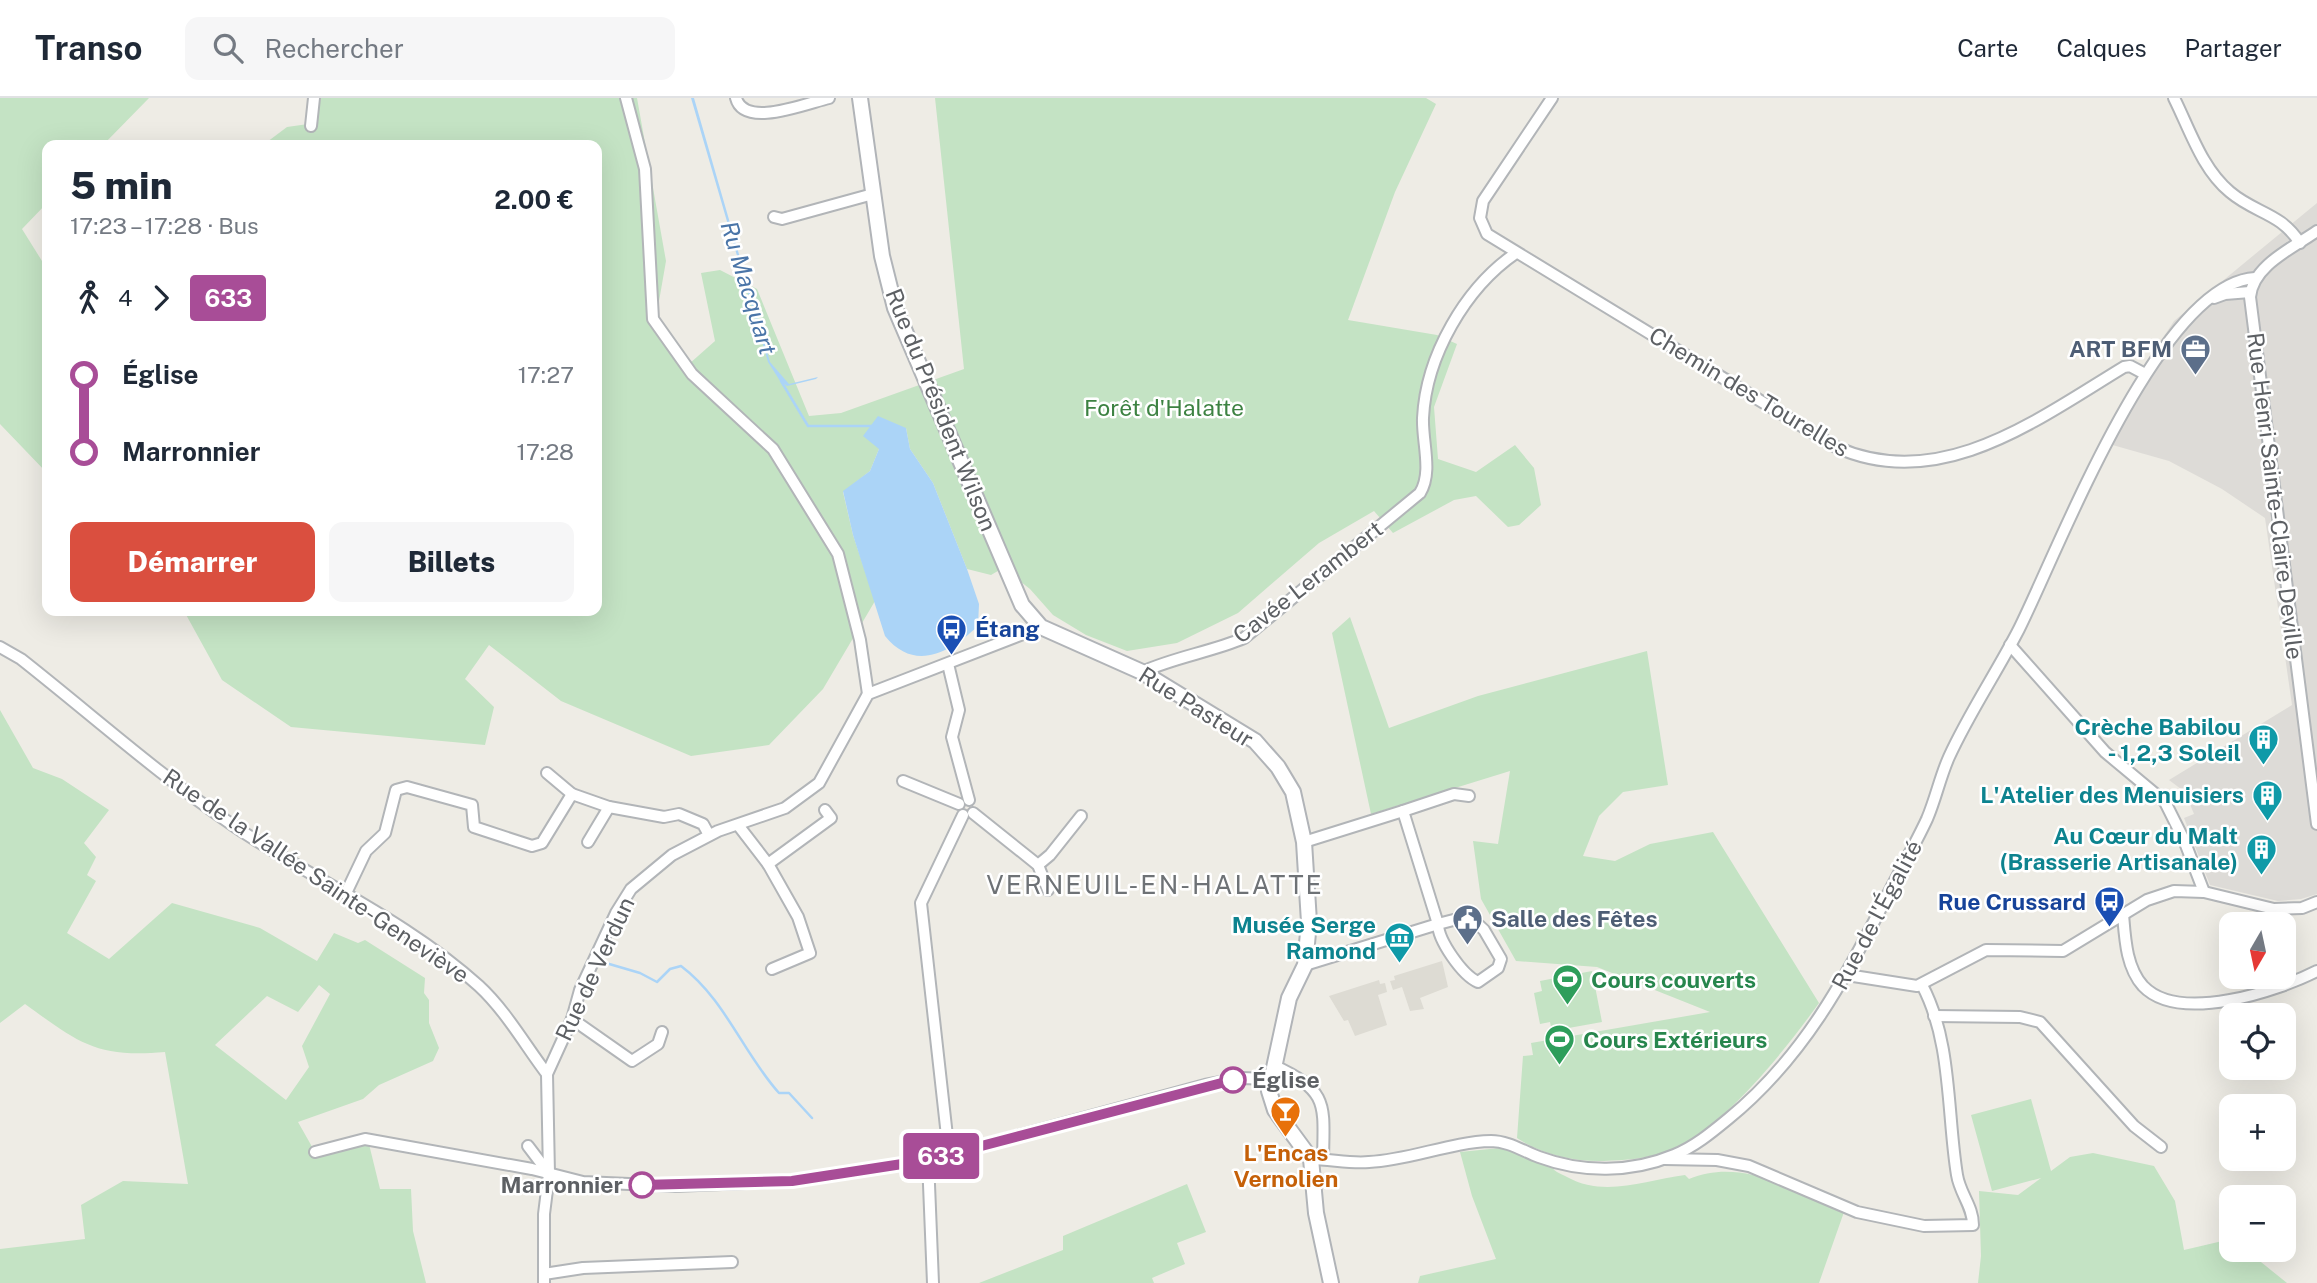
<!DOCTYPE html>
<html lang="fr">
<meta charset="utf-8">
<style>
body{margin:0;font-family:"Public Sans",sans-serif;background:#f6f6f7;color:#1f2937;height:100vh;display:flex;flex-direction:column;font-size:26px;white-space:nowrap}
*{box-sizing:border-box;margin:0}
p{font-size:23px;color:#747a83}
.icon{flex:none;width:38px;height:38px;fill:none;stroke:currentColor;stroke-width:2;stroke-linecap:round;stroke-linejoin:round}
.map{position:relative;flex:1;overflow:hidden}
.panel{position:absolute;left:42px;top:42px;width:560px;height:476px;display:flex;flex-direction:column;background:#fff;border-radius:14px;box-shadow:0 7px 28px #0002}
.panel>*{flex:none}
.badge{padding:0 14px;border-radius:5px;font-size:24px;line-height:46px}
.needle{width:46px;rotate:189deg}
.controls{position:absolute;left:2219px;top:814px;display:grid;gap:14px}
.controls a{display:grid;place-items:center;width:77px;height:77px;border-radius:14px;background:#fff;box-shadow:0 7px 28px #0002;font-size:35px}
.map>.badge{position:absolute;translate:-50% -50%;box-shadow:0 0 0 4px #fff}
.legs{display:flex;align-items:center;gap:10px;height:77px;padding:0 28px;font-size:23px}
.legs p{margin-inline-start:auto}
.overview{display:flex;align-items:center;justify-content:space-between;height:119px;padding:0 28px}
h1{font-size:38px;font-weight:800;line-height:52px}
.button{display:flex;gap:14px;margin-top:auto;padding:14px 28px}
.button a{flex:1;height:80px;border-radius:14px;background:#da4f3f;color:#fff;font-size:28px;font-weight:800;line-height:80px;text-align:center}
.button a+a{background:#f6f6f7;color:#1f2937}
ul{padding:0 28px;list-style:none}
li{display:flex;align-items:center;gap:24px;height:77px;font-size:26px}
li i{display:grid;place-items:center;width:10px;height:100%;margin:0 9px;background:currentColor}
li i::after{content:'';width:18px;height:18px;margin:-9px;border:5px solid;border-radius:50%;background:#fff}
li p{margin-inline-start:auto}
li:first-child i{background:linear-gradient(#0000 50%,currentColor 0)}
li:last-child i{background:linear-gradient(currentColor 50%,#0000 0)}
header{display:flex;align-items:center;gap:42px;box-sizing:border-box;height:98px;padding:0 35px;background:#fff;border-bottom:2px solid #e0e1e3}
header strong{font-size:33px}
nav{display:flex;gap:38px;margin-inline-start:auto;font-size:24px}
.search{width:490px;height:63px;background:#f6f6f7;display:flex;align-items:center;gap:18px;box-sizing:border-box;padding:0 24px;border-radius:14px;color:#747a83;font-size:26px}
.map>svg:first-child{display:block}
</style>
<header>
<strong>Transo</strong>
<div class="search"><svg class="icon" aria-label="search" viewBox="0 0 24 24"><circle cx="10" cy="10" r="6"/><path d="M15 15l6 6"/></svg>Rechercher</div>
<nav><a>Carte</a><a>Calques</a><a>Partager</a></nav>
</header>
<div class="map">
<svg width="2317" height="1185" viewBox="0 0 2317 1185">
<rect width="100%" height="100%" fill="#eeece5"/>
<path fill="#dddbd7" d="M2317,105V796L2301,801L2278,803L2210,787L2184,720L2194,716L2185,694L2169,682L2292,607L2265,420L2222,391L2169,363L2102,344L2135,282L2174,223Z"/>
<g fill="#dddbd3">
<path d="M1442,863L1448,889L1420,900L1424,911L1410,913L1402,889L1393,892L1390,883L1395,882L1394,878Z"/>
<path d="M1379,882L1380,886L1385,885L1387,894L1378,897L1387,927L1355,938L1348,922L1344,923L1329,898Z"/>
</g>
<g fill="#c4e3c4" fill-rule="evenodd">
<path d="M0,0H149L103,47H47V105L22,131L47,171V375L0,326Z"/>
<path d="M321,0H637L666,163L654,232L689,266L715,243L701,175L720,172L757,191L809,318L841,315L964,271L935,0H1426L1436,6L1395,94L1348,222L1437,237L1457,246L1434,309L1438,361L1476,374L1515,347L1534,370L1541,407L1519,427L1508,429L1476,398L1454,402L1393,435L1374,413L1319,445L1238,515L1177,545L1127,553L1086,537L1053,517L1030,491L1003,470L991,477L967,471L933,385L910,351L906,330L879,351L870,373L843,394L853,437L875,503L823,591L769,647L691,658L561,603L489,547L465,581L494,609L485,647L291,629L222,582L184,513H597V47H263L287,29L315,25Z"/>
<path d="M1350,519L1389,630L1478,598L1647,553L1668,687L1623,694L1599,718L1583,758L1615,763L1650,746L1713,734L1819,905C1786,951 1721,1034 1667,1053C1647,1061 1625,1062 1604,1063C1575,1064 1540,1056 1517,1040L1523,958L1533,957L1531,945L1710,914L1597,869L1516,863L1481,801L1473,743L1498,746L1510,673L1371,716L1332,535Z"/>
<path d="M0,612L33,670L62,681L109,712L84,745L96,759L87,777L96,783L67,835L109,861L172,805L260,830L317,863L334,835L358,845L365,842L425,880L424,895L429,902V925L439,950L433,963L379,987L363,1001L298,1024L315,1054L368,1042L380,1091H411L413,1133L426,1185H0V1151L85,1141L81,1107L123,1083L188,1086L165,954C96,960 79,945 25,906L0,925ZM319,887L330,896L302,948L309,969L286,1002L215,947L267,898L298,914Z"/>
<path d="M1592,873L1602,924L1552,933L1550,924L1540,926L1534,895L1542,893L1540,883Z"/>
<path d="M2031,1001L2051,1073L2070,1059L2093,1055L2154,1068L2175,1103L2184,1152L2231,1141V1152H2246L2287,1185H1978L1981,1158L1979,1093L2018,1097L2041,1080L1992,1093L1971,1017Z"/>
<path d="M1500,1050L1550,1066C1553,1073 1559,1075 1567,1079C1605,1100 1645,1082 1685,1077L1689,1081C1741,1059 1797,1092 1844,1114L1819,1185H1418L1420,1178L1496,1161L1472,1098L1460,1054Z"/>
<path d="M1187,1086L1206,1134L1177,1145L1185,1166L1152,1180L1154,1185H979L1063,1152V1138Z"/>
</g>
<g fill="#abd4f7">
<path d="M691,0H694L770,264L789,286L818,279L816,281L787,288L780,283L768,264Z"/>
<path d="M878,318L906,330L910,351L933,385L967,471L979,506L978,528C950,554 915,575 885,538L853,437L843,393L870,373L879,351L863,338Z"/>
</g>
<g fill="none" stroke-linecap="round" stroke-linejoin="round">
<g stroke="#abd4f7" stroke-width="2.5">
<path d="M781,283L808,328H872"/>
<path d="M599,863L640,875L657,884L670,871L681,868C725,901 743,955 779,995H789L812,1020"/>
</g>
<defs>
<g id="street">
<path d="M626,0L645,71L653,221L692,276L773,351L838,456L860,542L868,596"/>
<path d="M736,0C744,31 807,5 829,0"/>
<path d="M1552,0L1483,103L1480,120L1487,136L1836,349C1940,396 2038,321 2124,269L2130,268L2145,276"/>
<path d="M2174,0C2190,32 2202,71 2230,94C2256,116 2280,114 2300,145"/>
<path d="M311,28L314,0"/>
<path d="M774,119L782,121L873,96"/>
<path d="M2317,133C2293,150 2253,167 2250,199L2317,726"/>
<path d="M2214,200L2225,196L2250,194"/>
<path d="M2010,547L2105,654L2165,704L2184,742L2204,794"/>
<path d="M0,549L21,561C92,617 159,677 234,728C315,783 406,822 479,888C506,913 525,947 547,976"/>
<path d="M948,566L959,612L952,639L969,702"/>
<path d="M1142,574C1175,559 1211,554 1244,540L1420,395C1433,374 1422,344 1423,320C1426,258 1465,190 1516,155"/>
<path d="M547,675L572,696"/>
<path d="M903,683L959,706"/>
<path d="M973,715L1038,767L1048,792"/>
<path d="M738,727L768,766L831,720L825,712"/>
<path d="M588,744L609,709"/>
<path d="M1304,744L1403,713"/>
<path d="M768,766L798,819L810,855L772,871"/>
<path d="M1038,767L1050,757L1081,718"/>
<path d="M346,795L366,753L385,735L396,692L407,689L472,707L474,729L532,748L542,745L572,696L609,709L664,719L679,716L703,726L709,737"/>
<path d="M2123,816C2125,840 2126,869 2143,888C2179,926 2278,893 2317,873"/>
<path d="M1469,818L1484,832L1501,861L1498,870L1478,884C1462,877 1438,842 1438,826Z"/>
<path d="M1305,867L1438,826L1403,713L1454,696L1469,698"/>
<path d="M1847,877L1917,888L1986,852L2063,853L2147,802L2174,793L2204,794L2274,811L2302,810L2317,804"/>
<path d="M1934,918L2020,919L2040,924L2134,1028L2161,1049"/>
<path d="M572,921L632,963L658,946L662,934"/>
<path d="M1273,967C1329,993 1324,1005 1323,1061"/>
<path d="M528,1048L547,1073"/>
<path d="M315,1054L365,1041L532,1071L583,1084L675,1088L792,1083L928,1062L1205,987L1242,980L1270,981"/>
<path d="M949,1056L921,805L963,717"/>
<path d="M1311,1061C1330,1061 1351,1066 1369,1064C1411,1062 1450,1044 1491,1043C1508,1043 1523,1053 1539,1059C1582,1075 1631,1075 1674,1057C1694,1049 1711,1035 1728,1021C1802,961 1845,882 1887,798C1900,772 1915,747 1927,721C1936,700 1940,679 1949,659C1969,615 1997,574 2019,531C2059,451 2159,185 2255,180"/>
<path d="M1665,1061L1717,1062L1749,1068L1857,1114L1924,1128L1973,1127C1973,1108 1960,1096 1957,1077C1947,1016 1952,943 1922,887"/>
<path d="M928,1062L933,1185"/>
<path d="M544,1176L583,1170L732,1164"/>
<path d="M544,1185V1116L549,1076L547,976L572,921L580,892L616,815L631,791L672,757L718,733L785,710L819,685L868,596L1041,529"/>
</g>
<path id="secondary" d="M860,0L882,158L895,210L1022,507L1041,529L1142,574L1255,643L1278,669L1293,694L1304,744L1309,824L1305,867L1289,900L1269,993L1275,1012L1311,1061L1316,1115L1331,1185"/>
</defs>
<use href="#street" stroke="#b2b5b8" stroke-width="14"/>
<use href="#secondary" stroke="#b1b4b8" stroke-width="18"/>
<use href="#street" stroke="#fff" stroke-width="10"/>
<use href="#secondary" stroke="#fff" stroke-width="14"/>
</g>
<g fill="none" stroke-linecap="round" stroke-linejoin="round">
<defs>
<path id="line-1" d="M642,1087L792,1083L928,1062L1233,982"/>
</defs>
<use href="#line-1" stroke="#fff" stroke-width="16"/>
<use href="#line-1" stroke="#a84d97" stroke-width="10"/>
</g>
<defs>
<symbol id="office-pin" viewBox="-11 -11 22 30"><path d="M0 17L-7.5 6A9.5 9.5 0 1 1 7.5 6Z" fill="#5c6f8a" stroke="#fff"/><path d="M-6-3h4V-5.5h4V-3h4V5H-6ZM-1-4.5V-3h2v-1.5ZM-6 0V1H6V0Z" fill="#fff"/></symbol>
<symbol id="bus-pin" viewBox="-11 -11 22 30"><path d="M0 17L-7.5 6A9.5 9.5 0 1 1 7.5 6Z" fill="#1a4fb4" stroke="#fff"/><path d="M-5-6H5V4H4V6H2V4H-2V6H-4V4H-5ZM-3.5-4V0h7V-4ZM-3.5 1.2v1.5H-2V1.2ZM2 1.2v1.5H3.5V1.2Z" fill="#fff"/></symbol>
<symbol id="building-pin" viewBox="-11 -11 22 30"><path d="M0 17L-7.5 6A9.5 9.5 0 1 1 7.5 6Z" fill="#0f9aa8" stroke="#fff"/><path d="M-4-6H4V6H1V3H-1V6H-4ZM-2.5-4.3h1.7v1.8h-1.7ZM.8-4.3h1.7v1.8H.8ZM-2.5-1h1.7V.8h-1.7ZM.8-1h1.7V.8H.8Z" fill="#fff"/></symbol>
<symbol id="civic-pin" viewBox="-11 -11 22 30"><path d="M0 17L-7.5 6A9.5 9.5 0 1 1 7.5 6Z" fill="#5c6f8a" stroke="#fff"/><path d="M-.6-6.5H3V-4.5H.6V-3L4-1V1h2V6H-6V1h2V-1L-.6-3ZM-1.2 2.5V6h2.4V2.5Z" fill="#fff"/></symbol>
<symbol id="museum-pin" viewBox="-11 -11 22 30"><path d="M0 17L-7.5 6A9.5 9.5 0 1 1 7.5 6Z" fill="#0f9aa8" stroke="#fff"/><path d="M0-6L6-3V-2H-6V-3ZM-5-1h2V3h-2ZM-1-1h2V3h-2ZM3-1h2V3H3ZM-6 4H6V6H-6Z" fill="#fff"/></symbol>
<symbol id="stadium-pin" viewBox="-11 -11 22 30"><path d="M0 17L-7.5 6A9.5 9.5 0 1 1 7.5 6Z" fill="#2e9e5b" stroke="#fff"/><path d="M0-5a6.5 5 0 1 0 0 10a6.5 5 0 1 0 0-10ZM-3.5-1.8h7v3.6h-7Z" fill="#fff"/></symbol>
<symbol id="bar-pin" viewBox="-11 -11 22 30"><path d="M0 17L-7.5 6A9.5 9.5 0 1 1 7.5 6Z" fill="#e8710a" stroke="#fff"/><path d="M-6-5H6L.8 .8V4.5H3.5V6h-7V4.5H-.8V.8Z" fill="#fff"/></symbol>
</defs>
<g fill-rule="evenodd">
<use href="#office-pin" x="2178" y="234" width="35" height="47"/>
<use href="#bus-pin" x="934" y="514" width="35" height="47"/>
<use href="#building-pin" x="2246" y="624" width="35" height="47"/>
<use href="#building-pin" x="2250" y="680" width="35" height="47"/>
<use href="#building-pin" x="2244" y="734" width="35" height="47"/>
<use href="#bus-pin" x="2092" y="786" width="35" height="47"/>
<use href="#civic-pin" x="1450" y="804" width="35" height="47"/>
<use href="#museum-pin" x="1382" y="822" width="35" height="47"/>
<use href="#stadium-pin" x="1550" y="864" width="35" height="47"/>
<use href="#stadium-pin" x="1542" y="924" width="35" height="47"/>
<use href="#bar-pin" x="1268" y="996" width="35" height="47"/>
</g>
<g fill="#fff" stroke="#a84d97" stroke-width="3.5">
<circle cx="1233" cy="982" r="12"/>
<circle cx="642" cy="1087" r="12"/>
</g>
<g text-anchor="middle" stroke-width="5" stroke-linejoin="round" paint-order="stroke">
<g font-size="23" font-weight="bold" fill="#4e5e75" stroke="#fff" text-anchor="end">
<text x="2172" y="259">ART BFM</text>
<text x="1491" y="829" text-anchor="start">Salle des Fêtes</text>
</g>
<g font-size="23" fill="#5d6064" stroke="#fff">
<text transform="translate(1749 294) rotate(31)" y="8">Chemin des Tourelles</text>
<text transform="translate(941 312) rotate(68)" y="8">Rue du Président Wilson</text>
<text transform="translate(2275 398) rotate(83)" y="8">Rue Henri Sainte-Claire Deville</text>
<text transform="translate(1308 484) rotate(-38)" y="8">Cavée Lerambert</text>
<text transform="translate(1196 609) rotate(32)" y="8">Rue Pasteur</text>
<text transform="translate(316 778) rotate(34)" y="8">Rue de la Vallée Sainte-Geneviève</text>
<text transform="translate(1877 817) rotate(-62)" y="8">Rue de l'Égalité</text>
<text transform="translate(595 871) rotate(-65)" y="8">Rue de Verdun</text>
</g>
<g font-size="23" fill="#3d8242" stroke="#fff">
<text x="1164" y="318">Forêt d'Halatte</text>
</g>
<g font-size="23" font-weight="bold" fill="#164399" stroke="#fff" text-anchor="start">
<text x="975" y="539">Étang</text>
<text x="2086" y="812" text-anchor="end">Rue Crussard</text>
</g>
<g font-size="23" font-weight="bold" fill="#0d838f" stroke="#fff" text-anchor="end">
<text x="2241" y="637">Crèche Babilou<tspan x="2241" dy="26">- 1,2,3 Soleil</tspan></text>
<text x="2244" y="705">L'Atelier des Menuisiers</text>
<text x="2238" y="746">Au Cœur du Malt<tspan x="2238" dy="26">(Brasserie Artisanale)</tspan></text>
<text x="1376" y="835">Musée Serge<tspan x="1376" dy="26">Ramond</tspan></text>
</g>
<g font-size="23" font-weight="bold" fill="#27864d" stroke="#fff" text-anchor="start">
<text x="1591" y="890">Cours couverts</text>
<text x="1583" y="950">Cours Extérieurs</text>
</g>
<g font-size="23" font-weight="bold" fill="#5d6064" stroke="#fff" text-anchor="start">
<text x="1252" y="990">Église</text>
<text x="623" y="1095" text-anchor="end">Marronnier</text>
</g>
<g font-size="23" font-weight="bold" fill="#c56008" stroke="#fff">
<text x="1286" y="1063">L'Encas<tspan x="1286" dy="26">Vernolien</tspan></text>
</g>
<g font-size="24" font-style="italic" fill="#4a75a8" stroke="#fff">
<text transform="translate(748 190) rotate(73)" y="8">Ru Macquart</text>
</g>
<g font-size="26" letter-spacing="2" fill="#6e7276" stroke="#fff">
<text x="1155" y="796">VERNEUIL-EN-HALATTE</text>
</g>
</g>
</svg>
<div class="controls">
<a><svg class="needle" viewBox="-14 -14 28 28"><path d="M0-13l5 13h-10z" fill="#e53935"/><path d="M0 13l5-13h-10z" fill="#747a83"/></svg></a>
<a><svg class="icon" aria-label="locate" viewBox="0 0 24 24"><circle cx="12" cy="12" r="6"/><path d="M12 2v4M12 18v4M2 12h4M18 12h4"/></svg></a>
<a>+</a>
<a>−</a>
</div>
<b class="badge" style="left:941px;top:1058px;background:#a84d97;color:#fff">633</b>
<section class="panel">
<div class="overview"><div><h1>5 min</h1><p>17:23 – 17:28 · Bus</p></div><b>2.00 €</b></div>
<div class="legs"><svg class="icon" aria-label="walk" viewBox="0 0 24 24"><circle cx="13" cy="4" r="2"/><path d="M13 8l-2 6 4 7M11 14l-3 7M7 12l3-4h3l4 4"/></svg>4<svg class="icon" aria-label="forward" viewBox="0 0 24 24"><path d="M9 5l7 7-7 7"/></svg><b class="badge" style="background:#a84d97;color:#fff">633</b></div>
<ul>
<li><i style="color:#a84d97"></i><b>Église</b><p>17:27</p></li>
<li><i style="color:#a84d97"></i><b>Marronnier</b><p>17:28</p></li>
</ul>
<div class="button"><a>Démarrer</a><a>Billets</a></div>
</section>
</div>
